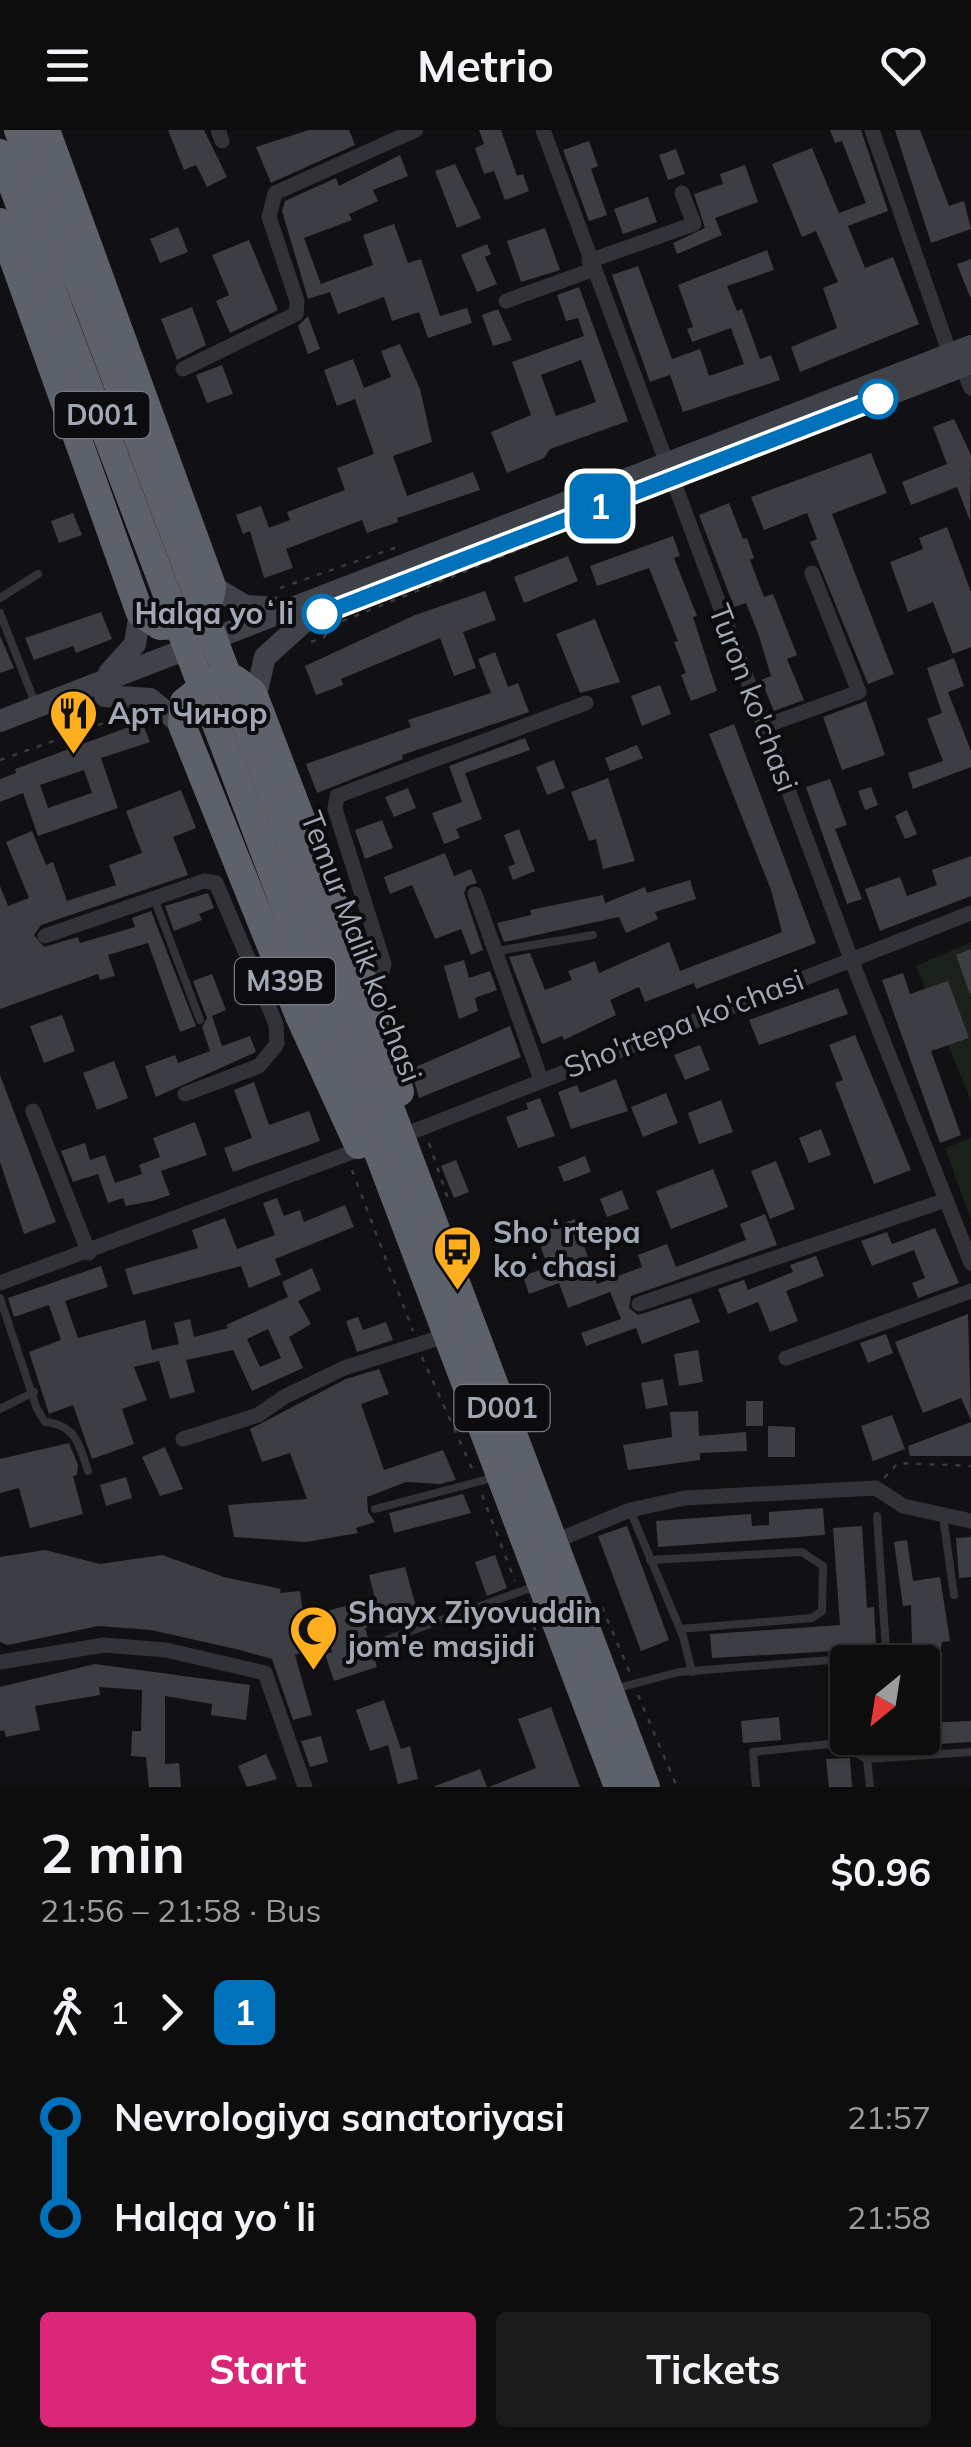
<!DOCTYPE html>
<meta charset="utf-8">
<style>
body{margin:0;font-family:Mulish,sans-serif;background:#1b1b1c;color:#f1f3f6;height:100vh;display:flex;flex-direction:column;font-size:38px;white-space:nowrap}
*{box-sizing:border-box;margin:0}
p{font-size:32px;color:#9a9c9e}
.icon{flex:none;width:55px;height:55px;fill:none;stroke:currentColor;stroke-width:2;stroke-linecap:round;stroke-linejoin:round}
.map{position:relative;height:1657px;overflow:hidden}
.side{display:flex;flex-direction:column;background:#0d0d0e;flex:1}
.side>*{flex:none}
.badge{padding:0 20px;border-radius:15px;font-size:35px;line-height:65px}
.needle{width:65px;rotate:210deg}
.fabs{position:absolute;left:830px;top:1515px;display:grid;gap:20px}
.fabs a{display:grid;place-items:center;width:110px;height:110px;border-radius:10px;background:#0d0d0e;box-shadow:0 2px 8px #0004,0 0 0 2px #2d2d2e;font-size:50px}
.map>.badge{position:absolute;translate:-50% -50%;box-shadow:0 0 0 5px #fff}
.legs{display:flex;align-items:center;gap:15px;height:110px;padding:0 40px;font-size:32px}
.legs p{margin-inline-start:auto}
.overview{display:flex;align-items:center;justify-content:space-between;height:170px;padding:0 40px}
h1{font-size:55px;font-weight:700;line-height:75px}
.button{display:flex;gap:20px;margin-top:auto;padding:20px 40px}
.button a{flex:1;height:115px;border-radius:10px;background:#db2777;color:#fff;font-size:40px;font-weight:700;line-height:115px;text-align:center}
.button a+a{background:#1b1b1c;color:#f1f3f6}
ul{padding:0 40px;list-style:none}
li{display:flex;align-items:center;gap:35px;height:100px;font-size:38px}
li i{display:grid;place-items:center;width:15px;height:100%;margin:0 12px;background:currentColor}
li i::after{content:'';width:25px;height:25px;margin:-12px;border:8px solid;border-radius:50%;background:#0d0d0e}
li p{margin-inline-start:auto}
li:first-child i{background:linear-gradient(#0000 50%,currentColor 0)}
li:last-child i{background:linear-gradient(currentColor 50%,#0000 0)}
header{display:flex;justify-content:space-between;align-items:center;height:130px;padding:0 40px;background:#0d0d0e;font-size:45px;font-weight:700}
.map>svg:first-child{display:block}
</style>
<header><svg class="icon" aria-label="menu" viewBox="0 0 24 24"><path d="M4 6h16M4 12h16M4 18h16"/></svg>Metrio<svg class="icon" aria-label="heart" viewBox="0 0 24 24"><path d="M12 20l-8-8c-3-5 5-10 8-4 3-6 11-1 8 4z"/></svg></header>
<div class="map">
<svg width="971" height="1657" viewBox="0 0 971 1657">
<rect width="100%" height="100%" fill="#111113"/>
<g fill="#19211a">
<path d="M971,812V971L916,836Z"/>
<path d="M971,1008V1090L945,1018Z"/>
</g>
<g fill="#3d3e43" fill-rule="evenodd">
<path d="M168,0H204L227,47L207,57L196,35L184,40Z"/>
<path d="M309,0H349L355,15L271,53L256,17Z"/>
<path d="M479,0H501L517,46L523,44L529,61L505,70L494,41L484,44L475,18L484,14Z"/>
<path d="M830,0H861L888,81L848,96L865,138L893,127L919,194L800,242L791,217L837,198L823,158L838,152L816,101L802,107L772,34L812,18L839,83L866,73L842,11L835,13Z"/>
<path d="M895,0H920L949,76L964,71L971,99L931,113Z"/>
<path d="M589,11L598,36L591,39L607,85L589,91L563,20Z"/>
<path d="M676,19L685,44L668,50L659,25Z"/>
<path d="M400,25L408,46L373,60L378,71L349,84L352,90L304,108L321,154L373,135L363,105L394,94L408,133L421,129L440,186L467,178L472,193L428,208L419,182L392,191L384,167L338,184L330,162L308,169L282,81L285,71L336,48L339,56Z"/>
<path d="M455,34L481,88L457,98L435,41Z"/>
<path d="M745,35L758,72L715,88L722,105L677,124L673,113L705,98L694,64L723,54L720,44Z"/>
<path d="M648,67L657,92L623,104L614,79Z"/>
<path d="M178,97L188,122L160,133L150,109Z"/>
<path d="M545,98L560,140L521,152L507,111Z"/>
<path d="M249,110L278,180L230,203L216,171L229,165L212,125Z"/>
<path d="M487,114L491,124L485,127L497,154L477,162L461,125Z"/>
<path d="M767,120L774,140L727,156L737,181L742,179L760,229L771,225L780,250L683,282L670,245L650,252L612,145L638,136L672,229L700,219L709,246L744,234L731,198L692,212L687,199L693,197L678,155Z"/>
<path d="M971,129V167H970L957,134Z"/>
<path d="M579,157L628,291L550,319L544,328L507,343L491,302L531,285L512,232L584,206L578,188L566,191L557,165ZM581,230L596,272L556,286L541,245Z"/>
<path d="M192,177L206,215L177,230L161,189Z"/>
<path d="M498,179L512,210L493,216L482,185Z"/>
<path d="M308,186L320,219L308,224L298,196Z"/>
<path d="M400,214L420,259L432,312L393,326L407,366L473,342L480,360L397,388L398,392L367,403L362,390L286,419L293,438L264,448L250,401L243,404L236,385L261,376L269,398L290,390L287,382L345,360L337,338L374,324L355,269L337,276L324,240L353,229L364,258L391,247L381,221Z"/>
<path d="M222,235L233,264L207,273L196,245Z"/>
<path d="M954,289L971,325L970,391L957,357L911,375L902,352L947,334L933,297Z"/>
<path d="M871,323L887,363L832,384L894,544L868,554L810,412L817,409L807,383L764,400L751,367Z"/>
<path d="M729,373L743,409L747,408L754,428L750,430L764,467L773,464L797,525L787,529L804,570L774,581L761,550L771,546L758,503L746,473L734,477L699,385Z"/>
<path d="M73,383L82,405L59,413L51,391Z"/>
<path d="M947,397L971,462V517L953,524L933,472L908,482L890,432L923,419L919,408Z"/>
<path d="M673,406L680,426L674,428L697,486L693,487L717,561L691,571L681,545L686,543L674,512L678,511L649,438L597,456L590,436Z"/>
<path d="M568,426L578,451L524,473L514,447Z"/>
<path d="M485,461L496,490L463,502L476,538L454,546L440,508L341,549L343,555L316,565L305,536L415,485Z"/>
<path d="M101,482L112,509L76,523L73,516L34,530L25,508Z"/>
<path d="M595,489L620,552L580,563L556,504Z"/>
<path d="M0,506L14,538L0,543Z"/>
<path d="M495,522L508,557L518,553L529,582L402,625L403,629L317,663L306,634L411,597L408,590L491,563L478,529Z"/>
<path d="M954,528L964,556L948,562L971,621V637L913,659L908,643L943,631L927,589L942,583L927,538Z"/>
<path d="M660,555L671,584L642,596L631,566Z"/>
<path d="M866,571L885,625L842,640L823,587Z"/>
<path d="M142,592L150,612L101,628L118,678L38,706L23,663L0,672V649L16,643L15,639ZM84,640L92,663L48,678L40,655Z"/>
<path d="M734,594L816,813L696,859L694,853L645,872L639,857L610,870L616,885L564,910L562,906L542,914L509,827L530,823L545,860L572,850L568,841L595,831L599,843L669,812L680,841L782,802L771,760L709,604Z"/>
<path d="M525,608L530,620L465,643L482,689L456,699L460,708L444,714L432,683L462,672L449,636Z"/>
<path d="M637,615L643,628L610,641L605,628Z"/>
<path d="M554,630L565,658L547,665L536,637Z"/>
<path d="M608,648L635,731L603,739L596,709L589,711L571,662Z"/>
<path d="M830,649L847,695L835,699L862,769L847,774L806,657Z"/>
<path d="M871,657L878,675L865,680L858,661Z"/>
<path d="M408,658L416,678L394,687L385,667Z"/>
<path d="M181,660L196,698L173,707L188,745L41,795L34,805L44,817L78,807L80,813L135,797L132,788L151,781L196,896L180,902L148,813L108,825L115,846L100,850L98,844L0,879V756L8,776L29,768L6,712L32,701L46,735L53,732L67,771L116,755L109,735L142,723L126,681Z"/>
<path d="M907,680L917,704L905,709L895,686Z"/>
<path d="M382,690L393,718L365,729L355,700Z"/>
<path d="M519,699L535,741L513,750L508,737L515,734L504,705Z"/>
<path d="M445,723L454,746L471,739L477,753L467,756L464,763L483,820L471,825L461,799L435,809L412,755L390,764L384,747Z"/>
<path d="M971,726V766L880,801L865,759L900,747L907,766L937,755L932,740Z"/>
<path d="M690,750L696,769L655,782L658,789L626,803L619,787L504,812L497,793L531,785L530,780L603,765L605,773L645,757L647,763Z"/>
<path d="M208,763L214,778L199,784L202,790L174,801L165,776Z"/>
<path d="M971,819V863L970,864L956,825Z"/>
<path d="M464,830L469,848L490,841L497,860L475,868L478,881L459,889L444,836Z"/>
<path d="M903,843L910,864L948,851L969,908L931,921L961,1005L940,1013L882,850Z"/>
<path d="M212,844L226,880L212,886L222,916L250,906L256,922L156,967L145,936L175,925L178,933L210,921L202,897L207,888L193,851Z"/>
<path d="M838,858L848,884L759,915L749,890Z"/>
<path d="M62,885L75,921L44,933L30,896Z"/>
<path d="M510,896L521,927L419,968L411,939Z"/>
<path d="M855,905L911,1040L874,1054L835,953L843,950L829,915Z"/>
<path d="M700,915L710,940L685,950L674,925Z"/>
<path d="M114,931L128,968L97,980L83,943Z"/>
<path d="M0,945L56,1092L24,1104L0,1032Z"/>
<path d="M616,949L628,981L571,999L558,962L577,955L580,963Z"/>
<path d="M254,952L269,995L309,981L320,1011L233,1042L224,1018L252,1008L234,960Z"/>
<path d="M666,963L678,993L643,1007L631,977Z"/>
<path d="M540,968L555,1006L518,1018L506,987L528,979L526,973Z"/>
<path d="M721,970L733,1002L699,1014L688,983Z"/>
<path d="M195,992L207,1025L161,1041L170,1065L152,1071L126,1076L123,1068L108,1073L98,1044L73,1052L61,1021L85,1013L90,1030L105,1025L115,1053L142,1044L139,1035L160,1027L153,1008Z"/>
<path d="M821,999L831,1025L809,1033L799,1008Z"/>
<path d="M585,1026L591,1042L564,1052L558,1037Z"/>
<path d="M456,1030L469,1062L454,1068L441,1036Z"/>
<path d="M776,1031L795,1079L770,1089L751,1041Z"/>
<path d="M713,1039L728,1077L671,1099L656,1061Z"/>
<path d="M622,1060L629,1079L607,1087L600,1069Z"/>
<path d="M277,1068L284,1086L300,1080L304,1092L345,1075L354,1097L275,1129L281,1145L249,1158L241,1136L133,1165L125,1139L198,1118L192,1100L225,1088L237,1119L275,1105L263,1073Z"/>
<path d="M765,1084L777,1115L631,1166L629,1178L638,1185L691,1168L700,1192L642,1214L636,1198L586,1216L581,1203L621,1189L610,1162L568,1178L559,1153L529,1164L523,1146L548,1137L536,1104L575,1089L597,1154L642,1137L638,1125L667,1114L676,1137L746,1110L740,1094Z"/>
<path d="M935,1098L959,1153L918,1168L912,1153L925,1148L914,1120L872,1136L861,1111L887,1102L892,1114Z"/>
<path d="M816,1126L824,1146L786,1161L798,1191L770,1202L758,1172L728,1184L718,1159L744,1150L748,1160L793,1142L790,1135Z"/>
<path d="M101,1136L108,1157L65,1171L78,1208L145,1190L152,1220L179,1214L174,1193L190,1189L194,1207L228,1198L226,1195L288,1167L282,1152L312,1138L321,1160L298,1171L311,1194L289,1207L303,1238L252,1261L233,1220L186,1230L195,1262L170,1269L159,1231L134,1237L147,1270L122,1279L134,1314L92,1329L73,1275L49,1284L29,1222L61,1210L49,1175L14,1187L8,1168ZM268,1199L281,1228L260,1237L247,1209Z"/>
<path d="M968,1184L971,1290L961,1268L923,1283L895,1212Z"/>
<path d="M358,1187L363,1200L386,1192L393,1210L357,1222L346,1191Z"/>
<path d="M886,1204L893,1223L868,1233L860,1213Z"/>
<path d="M698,1220L703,1252L679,1256L674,1224Z"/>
<path d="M379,1239L389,1264L361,1274L384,1340L443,1320L456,1350L440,1354L406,1352L367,1367L368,1382L375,1392L356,1398L358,1403L306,1412L234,1407L228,1375L307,1369L290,1323L262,1332L250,1299L346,1249Z"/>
<path d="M663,1249L668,1275L646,1279L641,1253Z"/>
<rect x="746" y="1271" width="17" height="25"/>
<path d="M698,1281L699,1306L746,1302L747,1321L700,1323V1330L628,1340L623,1315L672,1307L670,1282Z"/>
<path d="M892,1285L905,1319L873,1331L861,1296Z"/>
<path d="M971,1292V1326H910L908,1316Z"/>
<path d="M768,1296L795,1297V1327H768Z"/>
<path d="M69,1313L78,1335L77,1345L73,1346L83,1384L30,1398L19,1358L0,1363V1329Z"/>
<path d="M165,1317L183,1359L160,1366L142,1327Z"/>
<path d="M126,1347L132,1368L106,1376L100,1355Z"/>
<path d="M463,1364L471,1383L394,1403L389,1383Z"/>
<path d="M823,1378L825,1405L658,1417L656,1391L751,1384L752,1396L769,1395V1382Z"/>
<path d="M627,1396L669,1510L641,1521L598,1406Z"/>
<path d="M862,1396L867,1478L874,1477L876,1513H870V1519L712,1528L710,1504L840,1495L833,1398Z"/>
<path d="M971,1407V1447L959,1448L956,1408Z"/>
<path d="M907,1410L913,1451L940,1447L950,1511L942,1512L940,1525L917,1524L916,1515L912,1516L911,1475L903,1476L894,1412Z"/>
<path d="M45,1420L100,1434L162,1425L224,1447L281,1459L280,1463L300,1461L308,1520L295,1525L312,1585L293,1590L272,1529L240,1520L151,1500L98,1496L8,1515L0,1512V1427Z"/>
<path d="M495,1425L507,1458L487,1466L475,1432Z"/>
<path d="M405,1437L418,1484L365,1498L377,1537L334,1551L325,1524L332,1522L323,1482L375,1468L369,1445Z"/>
<path d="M95,1534L250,1555L246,1590L211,1585L212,1574L165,1566V1634L179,1633L181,1657H149L146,1627L131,1626L132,1601H141L142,1560L99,1557L100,1565L35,1576L40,1600L6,1607L4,1600L0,1601V1557Z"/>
<path d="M384,1570L401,1619L410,1616L418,1649L398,1654L388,1615L370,1621L356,1580Z"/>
<path d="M551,1577L580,1657H489L536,1638L518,1589Z"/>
<path d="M779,1587L781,1610L743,1613L741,1591Z"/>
<path d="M971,1591V1612L922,1615V1593Z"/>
<path d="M321,1606L328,1632L310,1637L301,1611Z"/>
<path d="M871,1608H908V1616L872,1619Z"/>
<path d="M266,1624L277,1649L247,1657L238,1636Z"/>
<path d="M850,1628L852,1657H829L826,1629Z"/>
<path d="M480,1639L487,1657H435V1656Z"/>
</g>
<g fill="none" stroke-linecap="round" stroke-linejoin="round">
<g stroke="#383a40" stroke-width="2.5" stroke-dasharray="5 8" stroke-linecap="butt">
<path d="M280,458L400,416"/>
<path d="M311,512L324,507L333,495L535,413"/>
<path d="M0,630L121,587"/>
<path d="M429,1013L449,1072"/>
<path d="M352,1040L413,1201"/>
<path d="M422,1227L474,1343"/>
<path d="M884,1348L898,1333L971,1336"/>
<path d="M482,1365L515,1451"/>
<path d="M524,1472L536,1502"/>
<path d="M602,1477L630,1543"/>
<path d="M638,1565L677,1657"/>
</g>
<g stroke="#323338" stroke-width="8">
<path d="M0,468L38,444"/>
<path d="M0,483L35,573"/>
<path d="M154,768L200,890"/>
<path d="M497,821L593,805"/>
<path d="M0,1168L37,1279L45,1292C76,1295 79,1314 88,1341"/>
<path d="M0,1279L34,1262"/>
<path d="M375,1379L496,1347"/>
<path d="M630,1380L683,1506L692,1542"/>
<path d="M943,1386L954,1465"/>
<path d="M650,1430L802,1422L823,1436L822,1481L812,1488L680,1499"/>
<path d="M386,1510L536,1456"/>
<path d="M614,1559L679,1542L880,1526L886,1519L877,1386"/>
<path d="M867,1629L870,1657"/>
<path d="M756,1657L753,1622L839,1613L867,1629L971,1622"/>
</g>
<g stroke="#323338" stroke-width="15">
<path d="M218,0L222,11"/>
<path d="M543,0L851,829L971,1133"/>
<path d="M872,0L950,224L962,236L971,258"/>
<path d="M589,131L694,94L682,63"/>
<path d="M506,171L592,140"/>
<path d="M183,239L296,184L297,171L269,87L275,63L416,0"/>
<path d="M765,596L859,562L812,443"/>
<path d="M475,764L541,950"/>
<path d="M45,806L204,751L216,753L276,894L277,914L259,936L185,964"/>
<path d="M364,853L381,846L384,834L335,679L337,666L586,573"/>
<path d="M33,981L89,1123"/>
<path d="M399,1007L971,783"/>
<path d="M0,1153L366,1017"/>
<path d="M639,1174L946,1070"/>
<path d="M786,1228L971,1161"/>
<path d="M183,1309L258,1285L284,1267L344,1238L445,1206"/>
<path d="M553,1412L630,1380L685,1368L876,1358L903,1376L971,1391"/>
<path d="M0,1532L104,1515L166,1520L265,1543L305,1657"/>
</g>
<g stroke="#404249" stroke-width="22">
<path d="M545,397L971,233"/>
<path d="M212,456L245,476L281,478"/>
<path d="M109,543L135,514L140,483"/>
<path d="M105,566L150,569L182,595"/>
<path d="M255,569L265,527L306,490"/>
<path d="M0,591L971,216"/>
</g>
<g stroke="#5d616a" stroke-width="28">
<path d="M18,0L89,178L646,1657"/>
<path d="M0,23L618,1657"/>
<path d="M0,92L140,483L160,496C187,497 210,484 212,456L46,0"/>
<path d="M358,1015L299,886L182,595L184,572L209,552L235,549L253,563L364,853L400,962"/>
</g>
</g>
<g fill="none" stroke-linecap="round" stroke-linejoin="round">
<defs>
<path id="line-1" d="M322,484L878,269"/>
</defs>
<use href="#line-1" stroke="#fff" stroke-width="22"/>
<use href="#line-1" stroke="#0072bc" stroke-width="15"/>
</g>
<defs>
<symbol id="restaurant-pin" viewBox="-11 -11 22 30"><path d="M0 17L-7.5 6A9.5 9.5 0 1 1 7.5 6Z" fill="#ffae1d" stroke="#0c0c0e"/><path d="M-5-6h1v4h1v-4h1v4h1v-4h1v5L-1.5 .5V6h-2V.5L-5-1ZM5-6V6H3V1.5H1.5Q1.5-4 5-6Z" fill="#111"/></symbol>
<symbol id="bus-pin" viewBox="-11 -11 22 30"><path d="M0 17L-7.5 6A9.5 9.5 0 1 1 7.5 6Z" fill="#ffae1d" stroke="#0c0c0e"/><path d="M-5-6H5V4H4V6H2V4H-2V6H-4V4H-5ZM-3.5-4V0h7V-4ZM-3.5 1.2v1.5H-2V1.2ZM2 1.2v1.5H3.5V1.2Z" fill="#111"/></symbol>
<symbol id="mosque-pin" viewBox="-11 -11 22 30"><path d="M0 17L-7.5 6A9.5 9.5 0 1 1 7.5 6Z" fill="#ffae1d" stroke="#0c0c0e"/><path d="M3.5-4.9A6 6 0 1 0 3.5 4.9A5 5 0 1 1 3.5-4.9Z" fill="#111"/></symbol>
</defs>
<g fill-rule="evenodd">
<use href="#restaurant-pin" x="46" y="556" width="55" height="75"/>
<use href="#bus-pin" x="430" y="1092" width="55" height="75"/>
<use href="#mosque-pin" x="286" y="1472" width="55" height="75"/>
</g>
<g fill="#fff" stroke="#0072bc" stroke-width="5">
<circle cx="878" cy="269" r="18"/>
<circle cx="322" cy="484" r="18"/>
</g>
<g text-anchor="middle" stroke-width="8" stroke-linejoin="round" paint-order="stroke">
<g fill="#0c0c0e" stroke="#747983" stroke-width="2.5">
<rect x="54.5" y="262" width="95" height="46" rx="8"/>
<rect x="235" y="828" width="100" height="46" rx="8"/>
<rect x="454.5" y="1255" width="95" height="46" rx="8"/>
</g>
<g font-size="28" font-weight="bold" fill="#a1a8b5">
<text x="102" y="295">D001</text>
<text x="285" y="861">M39B</text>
<text x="502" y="1288">D001</text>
</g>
<g font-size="30" font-weight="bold" fill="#a1a8b5" stroke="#0c0c0e" text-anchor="end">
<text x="294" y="494">Halqa yoʻli</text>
</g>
<g font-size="30" fill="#a1a8b5" stroke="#0c0c0e">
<text transform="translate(753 568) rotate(69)" y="10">Turon ko'chasi</text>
<text transform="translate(361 817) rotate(69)" y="10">Temur Malik ko'chasi</text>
<text transform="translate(684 894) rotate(-21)" y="10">Sho'rtepa ko'chasi</text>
</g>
<g font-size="30" font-weight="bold" fill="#a1a8b5" stroke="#0c0c0e" text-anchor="start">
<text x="108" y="594">Арт Чинор</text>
<text x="493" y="1113">Shoʻrtepa<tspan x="493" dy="34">koʻchasi</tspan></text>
<text x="348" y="1493">Shayx Ziyovuddin<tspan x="348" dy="34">jom'e masjidi</tspan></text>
</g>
</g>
</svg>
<div class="fabs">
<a><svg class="needle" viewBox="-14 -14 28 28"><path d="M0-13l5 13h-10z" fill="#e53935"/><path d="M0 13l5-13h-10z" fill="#9a9c9e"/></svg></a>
</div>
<b class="badge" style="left:600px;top:376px;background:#0072bc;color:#fff">1</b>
</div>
<section class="side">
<div class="overview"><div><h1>2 min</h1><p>21:56 – 21:58 · Bus</p></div><b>$0.96</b></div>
<div class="legs"><svg class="icon" aria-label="walk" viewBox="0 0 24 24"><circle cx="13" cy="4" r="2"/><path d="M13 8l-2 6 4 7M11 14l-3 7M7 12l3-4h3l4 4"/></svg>1<svg class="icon" aria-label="forward" viewBox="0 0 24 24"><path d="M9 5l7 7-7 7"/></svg><b class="badge" style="background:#0072bc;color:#fff">1</b></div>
<ul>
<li><i style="color:#0072bc"></i><b>Nevrologiya sanatoriyasi</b><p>21:57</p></li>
<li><i style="color:#0072bc"></i><b>Halqa yoʻli</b><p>21:58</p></li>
</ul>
<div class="button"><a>Start</a><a>Tickets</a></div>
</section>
